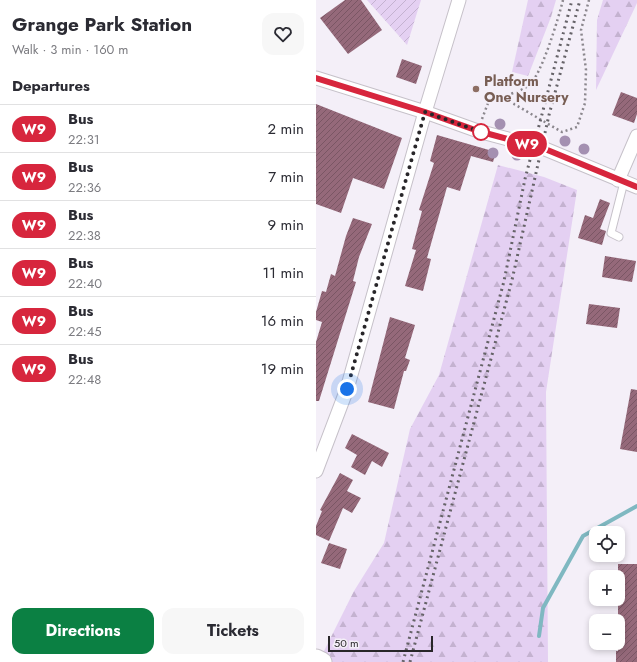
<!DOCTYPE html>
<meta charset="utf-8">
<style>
body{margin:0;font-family:Jost,sans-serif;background:#f7f7f7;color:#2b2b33;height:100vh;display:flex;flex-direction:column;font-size:15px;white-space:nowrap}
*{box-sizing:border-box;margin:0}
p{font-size:13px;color:#7c7c81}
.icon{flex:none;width:22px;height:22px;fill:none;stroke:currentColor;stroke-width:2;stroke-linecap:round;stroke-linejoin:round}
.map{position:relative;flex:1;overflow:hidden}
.panel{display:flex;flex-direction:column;background:#fff;width:316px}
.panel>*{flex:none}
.badge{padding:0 8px;border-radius:13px;font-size:14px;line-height:26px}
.fabs{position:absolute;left:273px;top:526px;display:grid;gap:8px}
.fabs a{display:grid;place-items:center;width:36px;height:36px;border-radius:8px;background:#fff;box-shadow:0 2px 6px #0003;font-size:20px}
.scale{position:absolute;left:12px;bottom:10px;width:105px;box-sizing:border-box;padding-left:4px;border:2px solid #282629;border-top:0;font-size:11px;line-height:14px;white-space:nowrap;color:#282629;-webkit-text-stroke:3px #f4eff8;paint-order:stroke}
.you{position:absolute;width:20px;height:20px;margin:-10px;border:3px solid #fff;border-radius:50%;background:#1a73e8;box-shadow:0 0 0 6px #1a73e833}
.map>.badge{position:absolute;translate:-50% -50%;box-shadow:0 0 0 2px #fff}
h2{padding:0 12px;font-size:15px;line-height:36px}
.round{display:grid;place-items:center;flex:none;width:42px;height:42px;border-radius:12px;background:#f7f7f7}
.head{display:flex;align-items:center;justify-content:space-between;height:68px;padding:0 12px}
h1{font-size:19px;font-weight:700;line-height:30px}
.primary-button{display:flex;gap:8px;margin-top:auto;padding:8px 12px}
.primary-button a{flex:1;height:46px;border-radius:12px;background:#0b8043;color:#fff;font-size:16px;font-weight:700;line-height:46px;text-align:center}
.primary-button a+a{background:#f7f7f7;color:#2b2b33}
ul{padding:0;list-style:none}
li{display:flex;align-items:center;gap:12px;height:48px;padding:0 12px;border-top:1px solid #e1e1e2}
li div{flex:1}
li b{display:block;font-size:15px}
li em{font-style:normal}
li .badge{min-width:44px;font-weight:700;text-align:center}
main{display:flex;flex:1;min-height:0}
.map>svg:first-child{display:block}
</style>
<main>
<section class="panel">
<div class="head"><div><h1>Grange Park Station</h1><p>Walk · 3 min · 160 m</p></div><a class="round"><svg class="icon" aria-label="heart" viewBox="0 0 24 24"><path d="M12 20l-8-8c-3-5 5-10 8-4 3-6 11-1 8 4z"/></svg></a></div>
<h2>Departures</h2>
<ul>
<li><span class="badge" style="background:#d7263d;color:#fff">W9</span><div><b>Bus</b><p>22:31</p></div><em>2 min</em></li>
<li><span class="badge" style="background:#d7263d;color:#fff">W9</span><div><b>Bus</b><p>22:36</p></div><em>7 min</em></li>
<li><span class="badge" style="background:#d7263d;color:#fff">W9</span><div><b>Bus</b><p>22:38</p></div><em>9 min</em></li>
<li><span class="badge" style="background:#d7263d;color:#fff">W9</span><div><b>Bus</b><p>22:40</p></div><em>11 min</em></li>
<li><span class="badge" style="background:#d7263d;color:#fff">W9</span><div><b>Bus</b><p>22:45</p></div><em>16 min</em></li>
<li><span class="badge" style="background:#d7263d;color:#fff">W9</span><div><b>Bus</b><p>22:48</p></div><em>19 min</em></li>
</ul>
<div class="primary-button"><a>Directions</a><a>Tickets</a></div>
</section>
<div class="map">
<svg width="321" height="662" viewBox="0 0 321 662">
<defs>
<pattern id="forest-firs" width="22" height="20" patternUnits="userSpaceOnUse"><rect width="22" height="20" fill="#e4d0f2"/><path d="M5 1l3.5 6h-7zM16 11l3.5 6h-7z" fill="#c4b2d0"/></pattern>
<pattern id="garden-furrows" width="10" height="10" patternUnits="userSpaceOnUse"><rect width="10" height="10" fill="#e4d0f2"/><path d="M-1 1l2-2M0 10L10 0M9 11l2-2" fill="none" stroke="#c4b2d0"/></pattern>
<pattern id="building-hatch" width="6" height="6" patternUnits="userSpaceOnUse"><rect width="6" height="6" fill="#95697a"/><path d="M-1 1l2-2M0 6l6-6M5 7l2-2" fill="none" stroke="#7a5664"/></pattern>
</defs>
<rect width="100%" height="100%" fill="#f4eff8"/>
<g fill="url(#forest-firs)">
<path d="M212,0H240L235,17L212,76L196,72Z"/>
<path d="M287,0H321V3L280,90L281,20Z"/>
<path d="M182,165L228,177L261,190L230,392L232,662H0V652L8,651L38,591L68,543L94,429L123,375Z"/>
</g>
<path fill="url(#garden-furrows)" d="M51,0H105L91,45Z"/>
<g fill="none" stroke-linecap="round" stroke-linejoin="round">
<path stroke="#7fb8c1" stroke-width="4" d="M223,636L227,608L267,536L321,506"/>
</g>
<g fill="url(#building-hatch)">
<path d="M29,0H45L66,30L32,54L4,18Z"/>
<path d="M86,59L106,66L100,84L80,77Z"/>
<path d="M305,92L321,98V114L318,123L296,115Z"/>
<path d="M0,104L86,138L68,189L37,178L25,213L0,204Z"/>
<path d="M121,135L180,152L177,162L155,156L144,191L131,187L111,258L115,259L107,291L89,286L100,250L96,249L106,211L103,210L118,163L114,161Z"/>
<path d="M284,199L294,203L284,229L290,231L286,245L262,238L269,215L277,218Z"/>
<path d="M37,218L56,224L43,257L37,281L40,282L3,401H0V342L6,322L0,320V312L6,291L10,292L15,274L19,276L30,236Z"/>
<path d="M289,256L320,261L316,282L286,277Z"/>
<path d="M273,304L304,308L301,328L270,324Z"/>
<path d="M74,317L99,325L89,358L94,360L90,371H88L78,409L52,402Z"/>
<path d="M315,389L321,390V452L304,449Z"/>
<path d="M36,434L73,453L66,467L56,461L49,475L35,467L41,455L29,448Z"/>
<path d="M24,473L37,480L31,491L45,498L36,513L27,508L13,541L0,535V526L6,511L4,510Z"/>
<path d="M13,543L31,549L24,569L5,563Z"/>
<path d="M302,564H321V662H300V651H302Z"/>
</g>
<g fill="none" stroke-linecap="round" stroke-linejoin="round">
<defs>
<path id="lane" d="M303,237L295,233L308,182"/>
<g id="street">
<path d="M0,78L109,112L162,131L229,149L321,187"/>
<path d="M302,180L321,136"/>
<path d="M0,471L31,389L109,112L143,0"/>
</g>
<path id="secondary" d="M0,659L6,662"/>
</defs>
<use href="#lane" stroke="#c6c1c9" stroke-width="9"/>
<use href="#street" stroke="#c6c1c9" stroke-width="15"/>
<use href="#secondary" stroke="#c6c1c9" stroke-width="21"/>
<g stroke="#8b878d" stroke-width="2.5" stroke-dasharray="2 3" stroke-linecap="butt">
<path d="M186,97C194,94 205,91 212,86C225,78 243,16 247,0"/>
<path d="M166,119L175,95L186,97L246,132L261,127L269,103L270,70L265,30L273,0"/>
</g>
<use href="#lane" stroke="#fff" stroke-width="7"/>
<use href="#street" stroke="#fff" stroke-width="13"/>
<use href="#secondary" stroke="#fff" stroke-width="19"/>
<g stroke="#666368" stroke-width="3" stroke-dasharray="2 4" stroke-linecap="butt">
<path d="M87,662L188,281L209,179L256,0"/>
<path d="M94,662L196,280L233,115L264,0"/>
</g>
</g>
<g fill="#a490b1">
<circle cx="184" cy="124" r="5.5"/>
<circle cx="249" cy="141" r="5.5"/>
<circle cx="268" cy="149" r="5.5"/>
<circle cx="177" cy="153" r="5.5"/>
<circle cx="201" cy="155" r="5.5"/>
</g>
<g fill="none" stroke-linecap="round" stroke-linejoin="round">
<defs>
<path id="line" d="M0,78L109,112L162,131L229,149L321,187"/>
</defs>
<use href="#line" stroke="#fff" stroke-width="9"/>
<use href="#line" stroke="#d7263d" stroke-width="6"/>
<path stroke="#282629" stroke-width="4" stroke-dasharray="0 7.2" d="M31,389L109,112L165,132"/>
</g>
<circle fill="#8d6e63" stroke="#f4eff8" stroke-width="1.5" cx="160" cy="89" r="4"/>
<circle fill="#fff" stroke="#d7263d" stroke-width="2" cx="165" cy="132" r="8"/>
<g text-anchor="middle" stroke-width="4" stroke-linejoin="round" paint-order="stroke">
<g font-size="14" font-weight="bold" fill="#785e54" stroke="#f4eff8" text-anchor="start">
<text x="168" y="86">Platform<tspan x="168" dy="16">One Nursery</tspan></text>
</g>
</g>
</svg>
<div class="fabs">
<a><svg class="icon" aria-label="locate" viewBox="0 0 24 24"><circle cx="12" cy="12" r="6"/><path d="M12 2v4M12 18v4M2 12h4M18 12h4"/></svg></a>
<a>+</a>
<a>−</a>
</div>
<div class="scale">50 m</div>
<div class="you" style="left:31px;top:389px"></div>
<b class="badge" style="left:211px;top:144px;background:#d7263d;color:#fff">W9</b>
</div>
</main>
